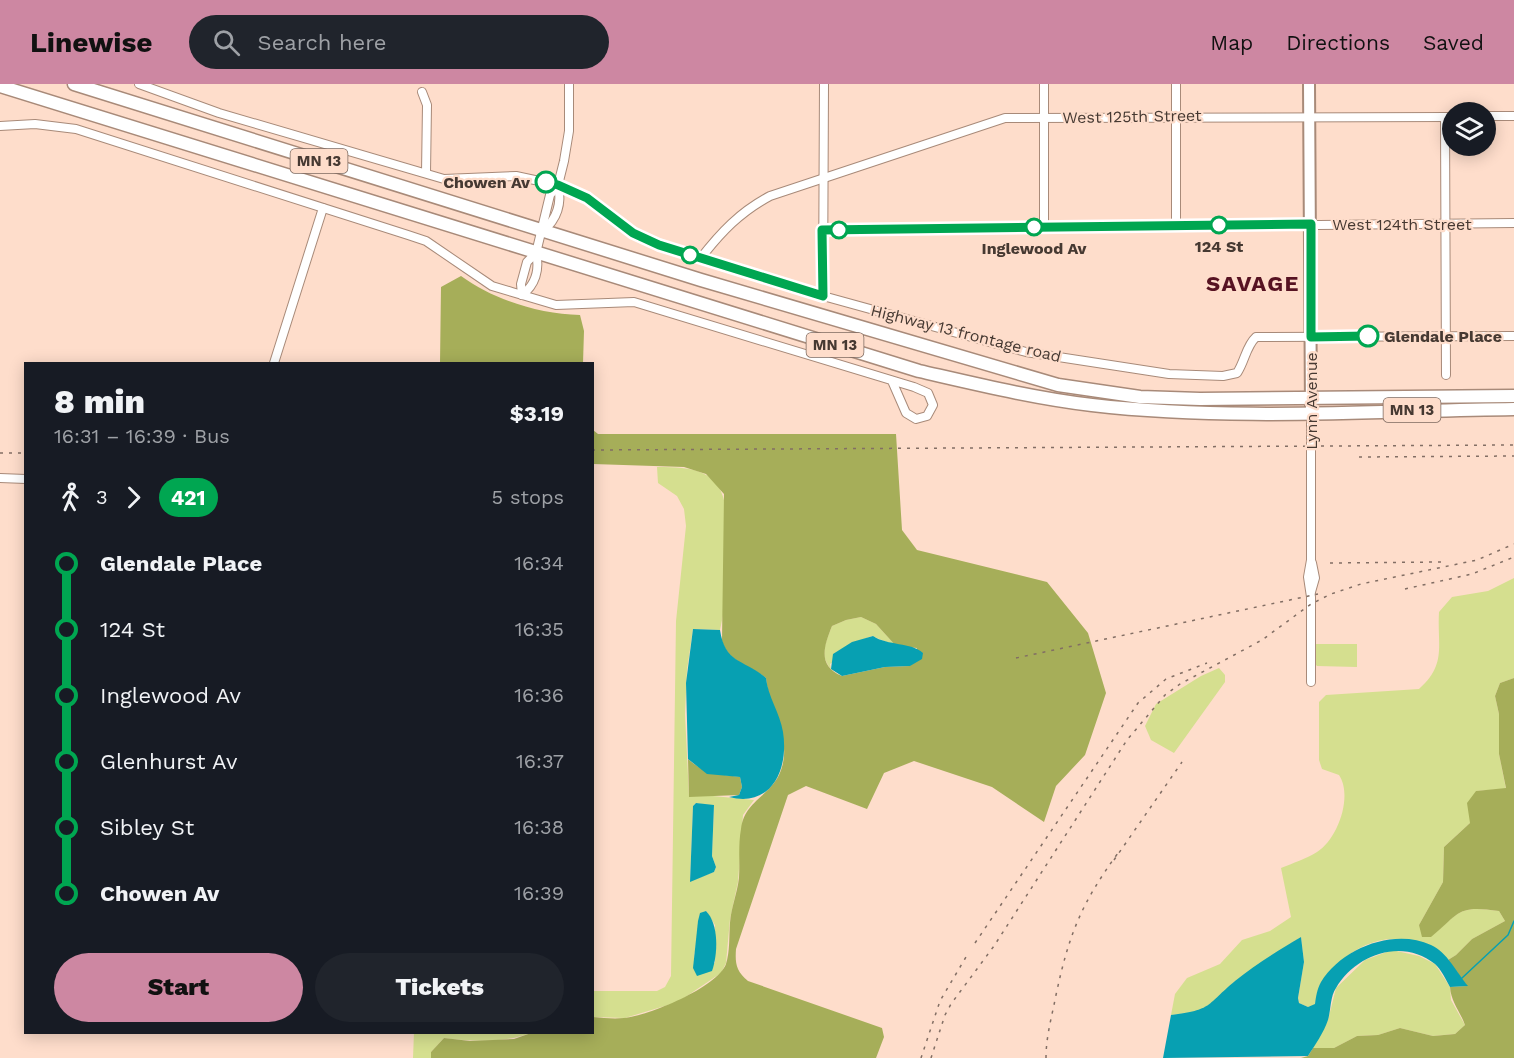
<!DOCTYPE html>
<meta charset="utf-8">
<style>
body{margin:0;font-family:"Work Sans",sans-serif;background:#20242c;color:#f1f3f6;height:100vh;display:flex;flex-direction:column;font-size:22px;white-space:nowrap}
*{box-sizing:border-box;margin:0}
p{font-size:20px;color:#9ea1a6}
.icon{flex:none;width:33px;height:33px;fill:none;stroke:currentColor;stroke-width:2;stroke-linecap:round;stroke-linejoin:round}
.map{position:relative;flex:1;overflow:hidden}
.sheet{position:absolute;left:24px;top:278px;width:570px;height:672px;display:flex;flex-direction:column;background:#171b24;border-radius:0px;box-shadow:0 3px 15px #0003}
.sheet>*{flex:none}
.badge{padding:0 12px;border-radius:20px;font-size:21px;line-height:39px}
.fabs{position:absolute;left:1442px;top:18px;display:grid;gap:12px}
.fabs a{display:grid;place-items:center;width:54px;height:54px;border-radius:50%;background:#171b24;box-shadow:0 3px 15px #0003;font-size:30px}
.map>.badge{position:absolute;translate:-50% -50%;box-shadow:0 0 0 3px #fff}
.legs{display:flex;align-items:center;gap:9px;height:66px;padding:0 30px;font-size:20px}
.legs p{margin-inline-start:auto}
.overview{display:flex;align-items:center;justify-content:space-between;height:102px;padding:0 30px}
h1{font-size:33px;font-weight:800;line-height:45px}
.action{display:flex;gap:12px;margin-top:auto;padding:12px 30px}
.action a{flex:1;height:69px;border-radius:36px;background:#cd87a2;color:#111;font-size:24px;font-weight:800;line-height:69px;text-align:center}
.action a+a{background:#20242c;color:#f1f3f6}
ul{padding:0 30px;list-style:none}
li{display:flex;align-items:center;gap:21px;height:66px;font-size:22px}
li i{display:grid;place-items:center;width:9px;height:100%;margin:0 8px;background:currentColor}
li i::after{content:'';width:15px;height:15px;margin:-8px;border:4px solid;border-radius:50%;background:#171b24}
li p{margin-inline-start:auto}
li:first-child i{background:linear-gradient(#0000 50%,currentColor 0)}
li:last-child i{background:linear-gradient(currentColor 50%,#0000 0)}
header{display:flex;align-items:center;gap:36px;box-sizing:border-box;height:84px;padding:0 30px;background:#cd87a2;color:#111}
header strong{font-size:28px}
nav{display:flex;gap:33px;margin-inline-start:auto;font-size:21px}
.search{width:420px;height:54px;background:#20242c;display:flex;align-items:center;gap:15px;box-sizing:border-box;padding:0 21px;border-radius:33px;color:#9ea1a6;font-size:22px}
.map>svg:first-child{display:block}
</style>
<header>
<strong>Linewise</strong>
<div class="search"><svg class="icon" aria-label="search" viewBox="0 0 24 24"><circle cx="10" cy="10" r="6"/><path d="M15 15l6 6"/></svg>Search here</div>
<nav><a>Map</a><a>Directions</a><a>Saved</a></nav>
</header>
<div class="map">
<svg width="1514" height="974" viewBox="0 0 1514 974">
<rect width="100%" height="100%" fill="#feddcb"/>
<g fill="#d5df8f" fill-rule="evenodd">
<path d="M657,383C692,383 721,385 726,426L724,526L720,546L693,545L687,586L685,630L689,712L703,711L754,716L743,731L738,798L730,835L726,879L721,889L678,918L625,934L593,933V907H657L665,903L671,892L676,537L686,442L684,425L677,412L658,399ZM696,719L714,722L712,772L716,783L714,788L690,797L693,722ZM706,827L715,841V879L694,874L700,830Z"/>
<path d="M1514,494V594L1500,599L1495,612L1499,630V670L1506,705L1476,707L1470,739L1444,763L1443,798L1419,841L1430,853C1461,828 1457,821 1499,827L1505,837L1472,855L1456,871L1448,876C1439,867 1431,865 1419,862C1411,860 1400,855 1392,855C1357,856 1321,888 1315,921L1308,923L1299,919L1298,914L1304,878L1301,853L1234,898L1216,917L1196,928L1171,931L1175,910L1187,894L1220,880L1242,856L1270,847L1291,833L1281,784C1293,779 1306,775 1317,768C1338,755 1353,712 1339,691L1322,685L1319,676V618L1326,611L1419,605C1447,580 1437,562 1439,528L1452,513L1488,507Z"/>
<path d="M861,533L876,540L896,562L872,552L864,555L830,580L831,585C819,571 826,558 832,542L846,536Z"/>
<path d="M1315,560H1357V583L1317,582L1314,579L1313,564Z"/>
<path d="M1219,584L1225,591V598L1174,669L1151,656L1145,642L1156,620L1201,592Z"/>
<path d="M1392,866L1419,872L1435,880L1450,903L1451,916L1465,941L1455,950L1433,952L1400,944L1378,951L1357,952L1334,964H1313L1328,936L1336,904L1365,876Z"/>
<path d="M414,948H534C505,959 475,958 444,954L431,968V974H413Z"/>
</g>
<g fill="#a6ae59" fill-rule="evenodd">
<path d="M461,192C494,216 539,230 580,231L584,247L583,279H440L441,203Z"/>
<path d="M593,346L598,350H896L902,446L917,466L1047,498L1088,549L1106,609L1085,671L1056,702L1044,738L992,703L914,677L884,689L867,725L806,702L788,711L736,865C735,879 736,887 748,897L882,944L884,953L876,974H431V968L444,954L470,957L514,955L534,948H592L593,933C603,934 614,935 624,934C648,932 718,903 726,880C730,868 729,852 730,839C731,824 737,810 739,794C740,778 738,761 741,745C744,718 768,713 779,691C795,656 769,627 766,594C750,581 728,578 722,557L724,410L706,390L684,383L593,380ZM861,533L876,540L896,562L917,564L910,582L885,583L842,592C817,582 824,562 832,542L846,536Z"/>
<path d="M1514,594V974H1301L1308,972L1313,964H1334L1357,952L1378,951L1400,944L1433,952L1455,950L1465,941C1460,927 1451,918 1450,903L1467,902L1448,876L1456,871L1472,855L1505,837L1499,827C1457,821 1461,828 1431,853H1422L1419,841L1443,798L1444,763L1470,739L1467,719L1476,707L1506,704L1499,670V630L1495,612L1500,599Z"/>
<path d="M688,675C706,691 718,690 740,693L742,703L739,711L689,713Z"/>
</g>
<g fill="#07a0b2">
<path d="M693,545L720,546C725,580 744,575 766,594C768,613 780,629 783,648C789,686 771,724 729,713L739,711L742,703L740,693L707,690L688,675L686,599Z"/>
<path d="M873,552C888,562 911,558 923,569L922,575L910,582L885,583L842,592L831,585L833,570L852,558Z"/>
<path d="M696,719L714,721L712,772L716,783L714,788L690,798L693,722Z"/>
<path d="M706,827C719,840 718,870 712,887L697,892L693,884L698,837L700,829Z"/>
<path d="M1301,853L1304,878L1298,914L1299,919L1308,923L1315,920C1316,913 1317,905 1321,898C1342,864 1394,844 1431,861C1447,868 1457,889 1468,902L1450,903C1446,896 1441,885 1435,880C1402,853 1355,871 1336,904C1330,913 1331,926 1328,936C1324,948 1315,961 1308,972L1163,974L1171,931C1213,926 1206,921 1235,897C1255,881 1279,866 1301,853Z"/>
</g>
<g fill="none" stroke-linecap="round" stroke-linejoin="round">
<path stroke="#07a0b2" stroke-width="1.5" d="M1462,894L1508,851L1514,837"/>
<defs>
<g id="minor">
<path d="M139,0L219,29L444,95L516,92L558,101L587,114L633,149L659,161L823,212L1026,268L1169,290L1223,292L1237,289C1245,277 1246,262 1256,253L1514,252"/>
<path d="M1044,0V143"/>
<path d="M422,8L427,21L426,89"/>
<path d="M1485,32H1514"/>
<path d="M1445,33L1446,291"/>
<path d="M0,42L35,40L76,45L408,151L426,157L492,202L512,208L556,221L634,218L914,303L928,309L933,321L927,332L916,335L906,329L892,297"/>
<path d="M1176,141V0"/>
<path d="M822,146L1514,139"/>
<path d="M543,147C557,135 562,119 558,101"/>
<path d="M700,175C721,148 740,128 770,112L1005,34L1452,33"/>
<path d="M522,211L521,200L527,178L536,169L550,111L558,101L564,77L569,47V0"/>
<path d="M522,211C535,201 540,186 536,169"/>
<path d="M823,212L824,0"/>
<path d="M274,279L323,124"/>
<path d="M1311,327V476L1308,493L1311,513V598"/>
<path d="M0,394L26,395"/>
<path d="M1311,508L1315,494L1312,479"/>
</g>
<path id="major" d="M1309,0L1311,327"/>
<g id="highway">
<path d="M74,0L701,196L1058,301L1140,313L1200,315L1514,312"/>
<path d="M0,2L919,287C976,300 1033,314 1092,321C1231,337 1374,327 1514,325"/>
</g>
</defs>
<use href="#minor" stroke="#a88a79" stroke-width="10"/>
<use href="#major" stroke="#a88a79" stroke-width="14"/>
<use href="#highway" stroke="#a88a79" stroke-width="15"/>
<use href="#minor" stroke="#fff" stroke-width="8"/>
<use href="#major" stroke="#fff" stroke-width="10"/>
<use href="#highway" stroke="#fff" stroke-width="12"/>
<g stroke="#826e64" stroke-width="1.5" stroke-dasharray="3 6" stroke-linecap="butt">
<path d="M592,366L1514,361"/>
<path d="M0,369H26"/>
<path d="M1359,373L1514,372"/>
<path d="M1330,479L1443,478"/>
<path d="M1405,505L1472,490L1514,473"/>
<path d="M1016,574L1318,510"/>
<path d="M1114,776L1182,678"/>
<path d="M975,859L1138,619L1166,595L1207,579"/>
<path d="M921,974L940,917L966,873"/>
<path d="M931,974L945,931L951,920L994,862L1127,656L1165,611L1180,600L1262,556L1311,520L1331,510L1361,500L1477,476L1514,460"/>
<path d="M1046,974C1046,952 1052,932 1056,911C1069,850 1081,820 1118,769"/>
</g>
</g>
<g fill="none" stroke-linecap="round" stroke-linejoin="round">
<defs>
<path id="line-1" d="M546,98L558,101L587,114L633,149L659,161L823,212L822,146L1311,140V253L1368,252"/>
</defs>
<use href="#line-1" stroke="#fff" stroke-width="14"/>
<use href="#line-1" stroke="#00a651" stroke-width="9"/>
</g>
<g fill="#fff" stroke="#00a651" stroke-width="3">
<circle cx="546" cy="98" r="10"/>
<circle cx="1219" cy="141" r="8"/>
<circle cx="1034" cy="143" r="8"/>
<circle cx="839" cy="146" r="8"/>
<circle cx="690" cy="171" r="8"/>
<circle cx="1368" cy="252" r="10"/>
</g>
<g text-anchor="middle" stroke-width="4.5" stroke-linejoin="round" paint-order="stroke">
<g fill="#feddcb" stroke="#7d6a60" stroke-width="1.5">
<rect x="290.5" y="65" width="57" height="24" rx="4.5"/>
<rect x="806.5" y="249" width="57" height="24" rx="4.5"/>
<rect x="1383.5" y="314" width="57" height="24" rx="4.5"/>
</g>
<g font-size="15" font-weight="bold" fill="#463932">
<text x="319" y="82">MN 13</text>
<text x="835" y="266">MN 13</text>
<text x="1412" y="331">MN 13</text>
</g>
<g font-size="16" fill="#463932" stroke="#feddcb">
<text transform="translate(1132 32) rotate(-1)" y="6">West 125th Street</text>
<text x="1402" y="146">West 124th Street</text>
<text transform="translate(966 249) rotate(14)" y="6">Highway 13 frontage road</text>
<text transform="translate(1311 317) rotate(-90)" y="6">Lynn Avenue</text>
</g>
<g font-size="16" font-weight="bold" fill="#463932" stroke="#feddcb">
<text x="530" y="104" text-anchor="end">Chowen Av</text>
<text x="1219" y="168">124 St</text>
<text x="1034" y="170">Inglewood Av</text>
<text x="1384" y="258" text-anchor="start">Glendale Place</text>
</g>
<g font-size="22" font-weight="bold" letter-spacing="1.5" fill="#571222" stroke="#feddcb">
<text x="1253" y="207">SAVAGE</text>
</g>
</g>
</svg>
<div class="fabs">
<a><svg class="icon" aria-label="layers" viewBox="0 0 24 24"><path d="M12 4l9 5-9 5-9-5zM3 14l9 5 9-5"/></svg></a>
</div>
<section class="sheet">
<div class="overview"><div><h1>8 min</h1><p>16:31 – 16:39 · Bus</p></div><b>$3.19</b></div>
<div class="legs"><svg class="icon" aria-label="walk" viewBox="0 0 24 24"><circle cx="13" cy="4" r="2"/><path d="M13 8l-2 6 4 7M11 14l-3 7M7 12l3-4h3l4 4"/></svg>3<svg class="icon" aria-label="forward" viewBox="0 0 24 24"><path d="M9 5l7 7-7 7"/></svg><b class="badge" style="background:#00a651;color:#fff">421</b><p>5 stops</p></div>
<ul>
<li><i style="color:#00a651"></i><b>Glendale Place</b><p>16:34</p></li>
<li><i style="color:#00a651"></i><span>124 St</span><p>16:35</p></li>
<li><i style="color:#00a651"></i><span>Inglewood Av</span><p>16:36</p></li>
<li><i style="color:#00a651"></i><span>Glenhurst Av</span><p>16:37</p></li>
<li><i style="color:#00a651"></i><span>Sibley St</span><p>16:38</p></li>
<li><i style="color:#00a651"></i><b>Chowen Av</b><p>16:39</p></li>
</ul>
<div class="action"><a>Start</a><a>Tickets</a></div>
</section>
</div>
